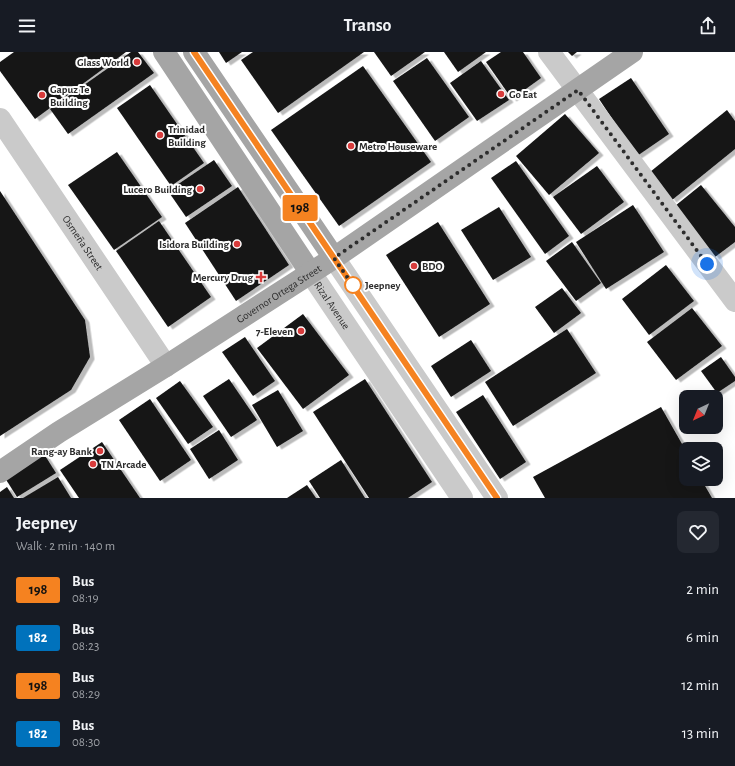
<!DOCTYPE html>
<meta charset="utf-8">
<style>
body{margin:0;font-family:"Alegreya Sans",sans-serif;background:#242831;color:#f1f3f6;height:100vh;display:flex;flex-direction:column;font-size:15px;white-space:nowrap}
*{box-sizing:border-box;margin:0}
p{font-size:13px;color:#9ea1a6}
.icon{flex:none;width:22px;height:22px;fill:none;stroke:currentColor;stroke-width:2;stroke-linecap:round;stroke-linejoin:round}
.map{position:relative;height:446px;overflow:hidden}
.panel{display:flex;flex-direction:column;background:#171b24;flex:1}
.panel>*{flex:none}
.badge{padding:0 8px;border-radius:3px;font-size:14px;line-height:26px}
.needle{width:26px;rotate:223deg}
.tools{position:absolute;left:679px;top:338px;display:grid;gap:8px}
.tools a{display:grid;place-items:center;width:44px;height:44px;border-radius:8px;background:#171b24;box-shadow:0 4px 16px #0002;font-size:20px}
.you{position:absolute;width:20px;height:20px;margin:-10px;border:3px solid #fff;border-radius:50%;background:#1a73e8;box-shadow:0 0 0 6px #1a73e833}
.map>.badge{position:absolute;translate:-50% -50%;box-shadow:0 0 0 2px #fff}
.round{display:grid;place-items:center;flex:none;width:42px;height:42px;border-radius:8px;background:#242831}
.overview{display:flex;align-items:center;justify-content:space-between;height:68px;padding:0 16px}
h1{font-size:19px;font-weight:700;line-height:30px}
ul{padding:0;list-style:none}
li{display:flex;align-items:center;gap:12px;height:48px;padding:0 16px}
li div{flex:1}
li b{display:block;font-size:15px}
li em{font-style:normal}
li .badge{min-width:44px;font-weight:700;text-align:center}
header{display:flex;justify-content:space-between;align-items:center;height:52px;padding:0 16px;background:#171b24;font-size:18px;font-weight:700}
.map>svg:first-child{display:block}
</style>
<header><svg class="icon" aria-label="menu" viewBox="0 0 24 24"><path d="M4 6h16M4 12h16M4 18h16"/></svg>Transo<svg class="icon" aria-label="share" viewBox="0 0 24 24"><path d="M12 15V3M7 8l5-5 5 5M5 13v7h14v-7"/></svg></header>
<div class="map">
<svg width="735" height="446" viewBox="0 0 735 446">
<defs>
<filter id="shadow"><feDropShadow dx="4.5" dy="2.5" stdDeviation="0" flood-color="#0004"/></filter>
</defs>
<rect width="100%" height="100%" fill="#fff"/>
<g fill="#141414" filter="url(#shadow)">
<path d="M14,0H126L35,67L0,19V10Z"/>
<path d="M131,0H138L154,21L68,82L50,57Z"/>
<path d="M219,0H242L226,11Z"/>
<path d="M253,0H364L278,61L241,8Z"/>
<path d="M374,0H425L391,24Z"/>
<path d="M444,0H486L458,20Z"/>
<path d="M501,0H523L541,26L512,47L486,10Z"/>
<path d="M568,0H577L572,4Z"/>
<path d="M427,6L469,65L435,89L393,29Z"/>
<path d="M481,9L509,48L477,69L450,31Z"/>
<path d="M363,14L431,110L339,174L271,78Z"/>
<path d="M631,26L669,82L637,104L599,47Z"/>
<path d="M150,33L204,111L171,134L117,56Z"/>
<path d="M727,58L735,69V97L672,148L650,120Z"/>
<path d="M565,62L599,101L549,143L516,104Z"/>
<path d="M117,100L162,165L114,198L68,133Z"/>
<path d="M214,108L232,134L186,165L168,139Z"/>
<path d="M516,109L569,184L545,202L491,126Z"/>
<path d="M597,114L624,150L581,182L553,145Z"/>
<path d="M701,133L735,175V190L715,205L675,154Z"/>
<path d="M238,135L289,213L236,249L185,171Z"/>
<path d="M0,139L85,268L90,305L71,338L0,384Z"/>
<path d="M633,153L664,200L606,237L576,190Z"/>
<path d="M499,155L531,205L493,228L461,178Z"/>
<path d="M159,169L211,245L168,275L116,199Z"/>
<path d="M438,170L490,252L439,285L386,203Z"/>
<path d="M572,190L601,231L576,249L546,209Z"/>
<path d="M666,213L694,249L649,283L622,247Z"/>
<path d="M562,236L581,261L554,281L535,255Z"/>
<path d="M692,256L722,294L676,328L647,290Z"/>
<path d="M303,262L349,323L303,357L257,296Z"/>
<path d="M567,277L596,321L513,374L485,330Z"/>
<path d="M245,285L275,329L253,344L222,300Z"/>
<path d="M471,288L491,319L451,345L431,314Z"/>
<path d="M721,305L735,325V329L717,341L701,319Z"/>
<path d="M229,327L257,368L231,385L203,344Z"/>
<path d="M365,327L432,430L408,446H369L313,360Z"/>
<path d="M180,329L213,375L188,392L156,346Z"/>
<path d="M278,338L303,379L277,395L252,353Z"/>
<path d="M483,343L526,410L500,427L456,360Z"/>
<path d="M150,347L191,408L160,429L119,368Z"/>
<path d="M661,355L686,399V427H701L712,446H545L533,425Z"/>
<path d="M219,378L238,408L209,427L190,397Z"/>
<path d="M102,390L140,446H79L60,418Z"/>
<path d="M44,402L56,421L17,445L5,426Z"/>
<path d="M341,408L365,446H320L309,429Z"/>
<path d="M58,425L71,446H23Z"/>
<path d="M307,433L316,446H287Z"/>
<path d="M7,435L14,446H0V440Z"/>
</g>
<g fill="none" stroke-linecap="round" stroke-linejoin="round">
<g stroke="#cacaca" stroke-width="22">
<path d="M549,0L735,249"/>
<path id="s1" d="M0,67L166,314"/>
<path d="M334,206L497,446"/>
<path id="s2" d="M310,220L462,446"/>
</g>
<g stroke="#a5a5a5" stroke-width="22">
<path d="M164,0L310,220"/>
<path d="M194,0L334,206"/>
<path id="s3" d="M0,420L59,380L166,314L334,206L632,0"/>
</g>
</g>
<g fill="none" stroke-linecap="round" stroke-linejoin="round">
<defs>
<path id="line" d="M194,0L497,446"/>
</defs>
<use href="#line" stroke="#fff" stroke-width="9"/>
<use href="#line" stroke="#f58220" stroke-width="6"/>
<path stroke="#2d2d2d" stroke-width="4" stroke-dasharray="0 7.2" d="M353,233L356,238L334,206L578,38L707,212"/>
</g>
<g fill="#d83c3c" stroke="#fff" stroke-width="1.5">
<circle cx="137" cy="10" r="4"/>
<circle cx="501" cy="42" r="4"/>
<circle cx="42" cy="43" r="4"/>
<circle cx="160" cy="83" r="4"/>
<circle cx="351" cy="94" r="4"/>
<circle cx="200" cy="137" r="4"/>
<circle cx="237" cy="192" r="4"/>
<circle cx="414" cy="214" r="4"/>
<path d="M259 219h4v4h4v4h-4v4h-4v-4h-4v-4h4z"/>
<circle cx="301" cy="279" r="4"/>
<circle cx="100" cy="399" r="4"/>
<circle cx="93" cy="412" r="4"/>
</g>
<circle fill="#fff" stroke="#f58220" stroke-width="2" cx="353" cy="233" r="8"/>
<g text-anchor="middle" stroke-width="4" stroke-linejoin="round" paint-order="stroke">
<g font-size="11" font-weight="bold" fill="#2d2d2d" stroke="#fff" text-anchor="end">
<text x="129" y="14">Glass World</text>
<text x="50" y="41" text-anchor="start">Gapuz Te<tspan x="50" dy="13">Building</tspan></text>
<text x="509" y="46" text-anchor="start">Go Eat</text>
<text x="168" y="81" text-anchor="start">Trinidad<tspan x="168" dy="13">Building</tspan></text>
<text x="359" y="98" text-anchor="start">Metro Houseware</text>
<text x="192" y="141">Lucero Building</text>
<text x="229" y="196">Isidora Building</text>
<text x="422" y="218" text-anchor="start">BDO</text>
<text x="253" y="229">Mercury Drug</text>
<text x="293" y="283">7-Eleven</text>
<text x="92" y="403">Rang-ay Bank</text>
<text x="101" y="416" text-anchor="start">TN Arcade</text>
</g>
<g font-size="11" fill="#2d2d2d" stroke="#fff">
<text dy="4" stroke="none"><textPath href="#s1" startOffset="149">Osmeña Street</textPath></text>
<text dy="4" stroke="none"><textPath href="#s3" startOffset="331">Governor Ortega Street</textPath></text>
<text dy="4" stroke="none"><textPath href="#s2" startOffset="40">Rizal Avenue</textPath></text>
</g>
<g font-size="11" font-weight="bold" fill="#2d2d2d" stroke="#fff" text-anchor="start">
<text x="365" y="237">Jeepney</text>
</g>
</g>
</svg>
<div class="tools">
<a><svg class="needle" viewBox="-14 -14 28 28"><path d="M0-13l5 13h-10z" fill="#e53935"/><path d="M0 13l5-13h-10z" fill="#9ea1a6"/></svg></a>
<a><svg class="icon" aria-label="layers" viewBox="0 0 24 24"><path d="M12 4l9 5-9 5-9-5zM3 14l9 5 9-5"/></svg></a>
</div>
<div class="you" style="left:707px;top:212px"></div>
<b class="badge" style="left:300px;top:156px;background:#f58220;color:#111">198</b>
</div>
<section class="panel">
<div class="overview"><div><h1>Jeepney</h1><p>Walk · 2 min · 140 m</p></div><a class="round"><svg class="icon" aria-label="heart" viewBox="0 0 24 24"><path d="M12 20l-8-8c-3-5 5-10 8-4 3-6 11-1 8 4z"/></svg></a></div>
<ul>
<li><span class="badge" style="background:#f58220;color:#111">198</span><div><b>Bus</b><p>08:19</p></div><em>2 min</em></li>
<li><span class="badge" style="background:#0072bc;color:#fff">182</span><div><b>Bus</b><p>08:23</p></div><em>6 min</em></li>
<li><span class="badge" style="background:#f58220;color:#111">198</span><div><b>Bus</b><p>08:29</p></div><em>12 min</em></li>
<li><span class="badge" style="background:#0072bc;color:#fff">182</span><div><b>Bus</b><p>08:30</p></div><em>13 min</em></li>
</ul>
</section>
